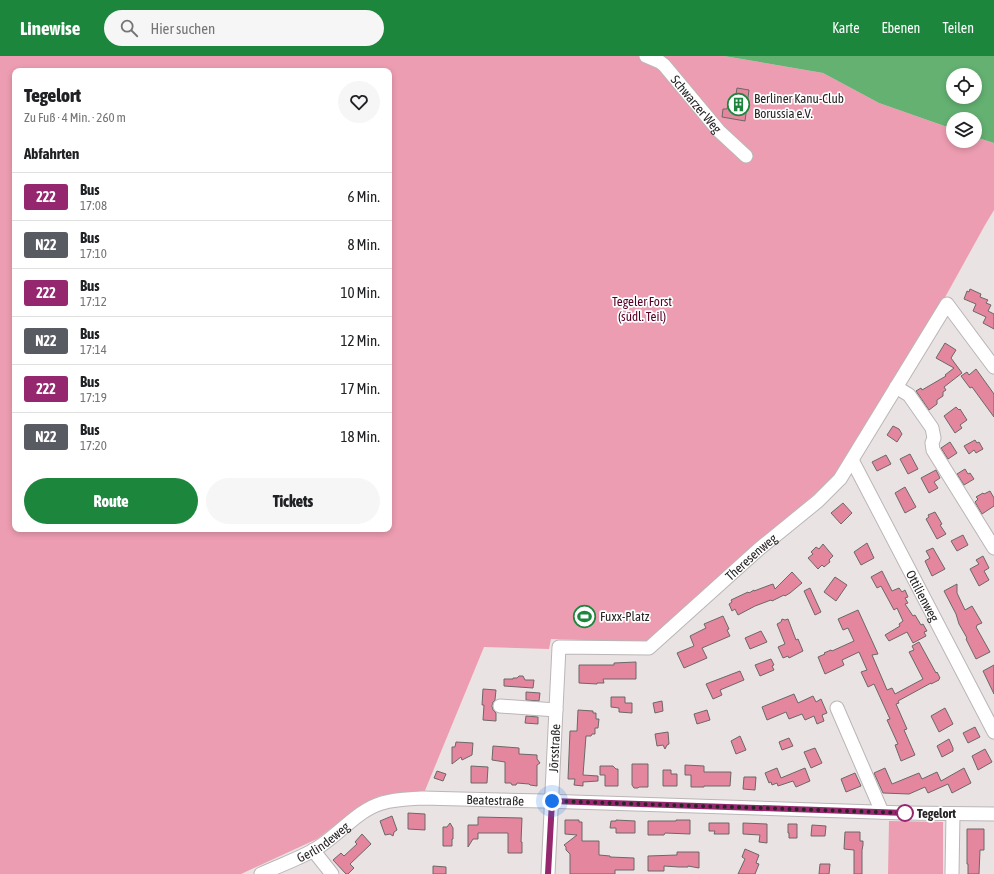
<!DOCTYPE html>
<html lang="de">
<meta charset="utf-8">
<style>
body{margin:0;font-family:"Asap Condensed",sans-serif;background:#f6f6f6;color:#202124;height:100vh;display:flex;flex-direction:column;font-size:15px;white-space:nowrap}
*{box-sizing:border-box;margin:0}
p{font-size:13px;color:#757577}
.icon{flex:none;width:22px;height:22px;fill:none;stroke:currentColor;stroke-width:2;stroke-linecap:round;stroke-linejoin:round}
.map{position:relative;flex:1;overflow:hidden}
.details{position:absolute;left:12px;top:12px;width:380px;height:464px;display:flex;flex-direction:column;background:#fff;border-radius:8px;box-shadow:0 2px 6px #0003}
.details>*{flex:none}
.badge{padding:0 8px;border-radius:3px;font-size:14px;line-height:26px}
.buttons{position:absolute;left:946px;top:12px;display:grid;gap:8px}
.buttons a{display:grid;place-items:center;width:36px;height:36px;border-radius:50%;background:#fff;box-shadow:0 2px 6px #0003;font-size:20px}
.you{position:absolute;width:20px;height:20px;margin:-10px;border:3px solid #fff;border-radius:50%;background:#1a73e8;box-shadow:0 0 0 6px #1a73e833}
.map>.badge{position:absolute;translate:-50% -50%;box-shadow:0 0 0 2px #fff}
h2{padding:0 12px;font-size:15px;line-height:36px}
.round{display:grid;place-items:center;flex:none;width:42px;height:42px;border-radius:21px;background:#f6f6f6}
.summary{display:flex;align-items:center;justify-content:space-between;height:68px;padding:0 12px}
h1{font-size:19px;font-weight:800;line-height:30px}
.primary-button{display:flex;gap:8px;margin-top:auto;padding:8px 12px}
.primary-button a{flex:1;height:46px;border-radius:24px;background:#1b863c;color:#fff;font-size:16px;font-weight:800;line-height:46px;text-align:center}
.primary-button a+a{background:#f6f6f6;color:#202124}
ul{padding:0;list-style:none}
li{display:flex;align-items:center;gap:12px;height:48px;padding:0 12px;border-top:1px solid #e0e0e0}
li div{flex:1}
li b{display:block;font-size:15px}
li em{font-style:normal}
li .badge{min-width:44px;font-weight:700;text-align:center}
header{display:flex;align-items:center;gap:24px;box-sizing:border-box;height:56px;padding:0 20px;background:#1b863c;color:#fff}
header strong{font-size:19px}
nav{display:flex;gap:22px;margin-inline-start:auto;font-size:14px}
.search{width:280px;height:36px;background:#f6f6f6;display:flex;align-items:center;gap:10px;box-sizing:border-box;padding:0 14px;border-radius:22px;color:#757577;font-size:15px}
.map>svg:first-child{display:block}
</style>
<header>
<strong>Linewise</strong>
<div class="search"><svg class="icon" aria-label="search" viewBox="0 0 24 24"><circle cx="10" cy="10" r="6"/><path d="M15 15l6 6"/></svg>Hier suchen</div>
<nav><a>Karte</a><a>Ebenen</a><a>Teilen</a></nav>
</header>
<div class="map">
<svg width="994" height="818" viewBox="0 0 994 818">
<rect width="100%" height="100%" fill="#e9e3e4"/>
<g fill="#ed9db1" fill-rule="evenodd">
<path d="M0,0H724L823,17L879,47L953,73V85H975V81L994,87V154L985,169L943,245L835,420L649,586L551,583L549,593L484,591L424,737H401L379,740L360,750L317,783L241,818H0ZM15,15H389V473H15Z"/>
<path d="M889,765L943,766V818H888Z"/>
</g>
<path fill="#64b172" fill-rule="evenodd" d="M724,0H994V87L975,81V63H953V73L879,47L823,17ZM953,19H975V41H953Z"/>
<g fill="#e5869f" stroke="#6c6768">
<path d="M737,32L749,34L745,65L722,61L723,53H727L729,44L735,45Z"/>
<path d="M970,233L981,238L980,241L988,244L986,247L991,249L988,255L994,258V273L983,267L986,261L973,255L976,248L964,243L967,235L969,236Z"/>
<path d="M945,287L956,294L951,302L962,317L944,331L946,334L943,336V340L937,344V348L929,354L916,335L921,332L922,334L946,320L945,319L954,312L936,302Z"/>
<path d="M976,313L994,338V361L972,331L970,332L961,320L967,316L969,319Z"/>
<path d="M956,351L959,354L960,353L967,364L960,369L962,372L955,377L944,360Z"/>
<path d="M893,370L899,373L902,378L897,386L887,379Z"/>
<path d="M975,384L977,387L979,386L983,393L976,397L974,394L969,398L964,390Z"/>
<path d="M950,386L957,397L948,403L941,392Z"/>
<path d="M910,398L918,413L908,418L900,403Z"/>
<path d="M886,399L891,408L877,415L872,406Z"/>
<path d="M965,413L968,418L970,417L974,423L964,429L957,418Z"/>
<path d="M936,414L940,422L934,426L938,432L929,437L921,422Z"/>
<path d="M905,431L916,451L905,457L895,437Z"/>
<path d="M990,435L994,442V450L982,458L975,446L978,443L976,441L983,437L984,438Z"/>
<path d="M843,447L852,457L841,468L831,457Z"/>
<path d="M935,456L942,468L940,469L946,478L937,483L926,463L929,461L928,459Z"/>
<path d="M963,479L968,489L957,495L951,485Z"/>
<path d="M867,487L874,502L861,509L854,496Z"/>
<path d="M823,488L833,500L829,504L830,506L824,511L822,509L818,513L808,502L813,498L811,496L816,491L819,493Z"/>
<path d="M933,492L945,513L932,520L925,505L930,502L926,495Z"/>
<path d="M983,500L989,512L984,515L989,524L979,530L970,513L979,508L976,504Z"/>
<path d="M882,515L892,535L899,532L902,536L905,534L908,541L905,542L908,547L905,548L913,560L915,559L921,569L923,568L927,575L924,576L926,580L913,587L907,576L889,585L885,579L900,570L899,568L903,565L897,552L894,554L881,530L877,532L871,521Z"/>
<path d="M792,516L802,527L790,537L785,540L784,539L772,545L771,544L755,550L738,559L735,553L732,555L729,548L732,546L731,544L748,536L749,537L754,534V535L770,529L773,528L775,533Z"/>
<path d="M835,521L847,529L836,545L824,536Z"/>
<path d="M957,528V537L965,554L972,550L982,567L977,569V570L976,571L990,596L976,603L966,583L967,582L959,568L956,558L944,535Z"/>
<path d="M810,532L821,556L815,559L804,535Z"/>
<path d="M858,554L878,598L872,599L887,634L892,632L895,638L923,623L909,596L914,594L912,590L919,586L936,617L937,616L940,622L939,623V624L931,628V627L898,645L899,647L896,648L907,673L904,674L915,699L901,705L895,689L898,688L887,664L890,663L874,628L868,631L861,616L867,614L859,596L842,604L844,609L825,618L818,601L825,598L824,597L831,594L832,595L854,585L848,572L843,574L838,563Z"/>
<path d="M723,560L729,573L727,574L730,580L702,592L707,602L684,612L677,597L694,590L690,580L706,572L704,568Z"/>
<path d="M782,563L785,564L788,563L796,584L798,583L803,595L789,602L788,600L783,602L778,591L785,588L777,568L781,566Z"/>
<path d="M761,575L767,586L750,593L745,582Z"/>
<path d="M771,603L774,609L772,610L774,614L760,620L755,609Z"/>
<path d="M636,606V623H603L604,627H597V628L579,627V609H614V607Z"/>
<path d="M994,609V638L983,615Z"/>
<path d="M740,615L744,624L720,634L722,639L713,643L706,628Z"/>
<path d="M519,620H523L525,624H534L533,632L504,630V623H513V622H517Z"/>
<path d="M483,633L496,634L495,644L493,646L492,650L493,654L496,657V665L483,664L484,649H482Z"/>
<path d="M526,636L540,637L539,645L526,644Z"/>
<path d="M794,638L798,647L813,640L816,646L821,643L827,657L822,659L824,665L817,668L814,660L805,664L802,658L789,663L786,656L767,664L762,651Z"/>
<path d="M611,641H625V647H632V657L619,656V652L611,651Z"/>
<path d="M662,645L663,655L655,657L653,647Z"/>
<path d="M945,652L953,668L939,676L931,660Z"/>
<path d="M578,654L593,655V657H596V663H599L598,672H595V678H592L591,680H586L583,719L598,720V725L583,726V730L574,729L575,723H568L570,675H577Z"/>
<path d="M707,654L710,664L697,668L694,658Z"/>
<path d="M526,660L538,661V668L525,667Z"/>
<path d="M975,671L980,681L968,687L963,677Z"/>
<path d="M668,676L669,688L667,689L665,693L663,689L657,690L655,678Z"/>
<path d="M740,680L746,694L736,698L731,685Z"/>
<path d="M789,682L793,690L782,694L779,686Z"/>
<path d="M949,683L953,692V695L942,701L937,690Z"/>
<path d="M456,686L473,687L472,699L462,704L461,701L452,708V691H455Z"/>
<path d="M493,690L519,692V698L537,699V703L540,707L537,709V730L530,729L529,728L517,727L516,729H512L511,727H505V706L492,704Z"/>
<path d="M815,692L822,707L811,712L804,696Z"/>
<path d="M985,693L992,706L978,714L972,700Z"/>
<path d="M632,708H648V731H639L638,732H634L632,729Z"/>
<path d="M685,709L704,710V716H731L730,730H704V731H691V719H685Z"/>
<path d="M471,710L488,711L487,727H471Z"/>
<path d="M600,710H613L616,713H618V730H605V719H600Z"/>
<path d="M777,712L781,722L805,712L810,725L796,731L793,725L778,730L777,727L772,729L771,726L769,727L765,717Z"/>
<path d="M885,712L892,728L919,717L922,723L937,716L941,725L964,712L971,727L952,737L948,728L928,737L925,731L909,738L883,737L874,717Z"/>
<path d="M663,714H671V718H677V730H663Z"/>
<path d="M437,715L446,718L443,725L434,722Z"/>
<path d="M855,717L861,730L846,736L841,723Z"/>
<path d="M744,721H756L755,734L743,733Z"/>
<path d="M408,757L425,758V774L408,773Z"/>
<path d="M392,760L397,774L394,776L393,780L390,778L385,779L380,765Z"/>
<path d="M478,761L522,762L521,786H522V797H508V777H478V783H473L468,791V769H478Z"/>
<path d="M565,764H579V766H582V785H599V799L610,800V801L634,802V814H615V818H570V798L566,794V791L564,789L577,779L565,778Z"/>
<path d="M616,764L635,765V777H616V772H610L611,765H616Z"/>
<path d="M676,764H690V778L665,777L664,779H648V765H676Z"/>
<path d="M450,767L453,772V783H452V790H443V771H447Z"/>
<path d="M709,767H729V778H714L715,775H709Z"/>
<path d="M743,767L767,768V787L759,786L760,779L743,778Z"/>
<path d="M788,768H797V782H789V777H788Z"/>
<path d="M812,769L826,770L825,780H811Z"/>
<path d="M967,773H984V794H980L979,818H968V808H967Z"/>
<path d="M845,776H860V785H863V789L862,794V818H854V794L844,793Z"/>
<path d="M362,778L371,788L350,808L354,812L348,818H346L333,804L341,797L344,800L357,788L355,786Z"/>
<path d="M745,793L759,799L756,807L759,808L755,818H738L745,803L742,801Z"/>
<path d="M677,796H699V812L688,810V811H679L664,810V815H648V800L677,799Z"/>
<path d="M820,808H830L829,818H819Z"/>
<path d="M433,810L446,811V818H433Z"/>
</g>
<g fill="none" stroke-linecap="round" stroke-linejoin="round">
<defs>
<g id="minor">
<path id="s1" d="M646,0L660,6L664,9L719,75L746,100"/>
<path d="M896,331L909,339L932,372L934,382L932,387L933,394L994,492"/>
<path id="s2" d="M852,404L994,676"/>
<path d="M500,650L556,654"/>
<path d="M837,652L882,756"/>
<path d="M313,794L332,818"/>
<path id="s3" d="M261,818C278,810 298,803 314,794C337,781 357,754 382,747C395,743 409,743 422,742L543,745L905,757L994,758"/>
<path id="s4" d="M548,818L559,591L649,592L759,493L818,445L840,423L947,248L994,311"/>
<path d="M952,818L953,758"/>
</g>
</defs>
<use href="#minor" stroke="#bbb5b6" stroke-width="15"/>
<use href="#minor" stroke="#fff" stroke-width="13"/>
</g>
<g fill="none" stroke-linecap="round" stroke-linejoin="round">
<defs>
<path id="line" d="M548,818L552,745L906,757"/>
</defs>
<use href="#line" stroke="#fff" stroke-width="9"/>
<use href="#line" stroke="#95276e" stroke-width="6"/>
<path stroke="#282526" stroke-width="4" stroke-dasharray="0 7.2" d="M552,745L905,757"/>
</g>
<defs>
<symbol id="building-ring" viewBox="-11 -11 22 22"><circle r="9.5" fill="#fff" stroke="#1b863c" stroke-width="1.5"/><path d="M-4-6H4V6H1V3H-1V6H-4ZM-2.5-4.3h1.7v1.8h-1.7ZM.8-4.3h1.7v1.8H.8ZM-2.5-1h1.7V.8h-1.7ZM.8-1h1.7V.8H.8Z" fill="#1b863c"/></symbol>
<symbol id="stadium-ring" viewBox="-11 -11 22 22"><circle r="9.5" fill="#fff" stroke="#1b863c" stroke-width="1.5"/><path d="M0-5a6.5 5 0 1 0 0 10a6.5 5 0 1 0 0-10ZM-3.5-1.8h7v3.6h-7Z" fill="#1b863c"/></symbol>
</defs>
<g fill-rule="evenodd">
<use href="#building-ring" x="726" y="36" width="25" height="25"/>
<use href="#stadium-ring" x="572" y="548" width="25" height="25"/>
</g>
<circle fill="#fff" stroke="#95276e" stroke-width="2" cx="905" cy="757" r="8"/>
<g text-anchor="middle" stroke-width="3.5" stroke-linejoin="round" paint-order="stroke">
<g font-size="13" fill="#282526" stroke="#fff" text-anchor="start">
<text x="754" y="47">Berliner Kanu-Club<tspan x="754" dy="15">Borussia e.V.</tspan></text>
<text x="600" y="565">Fuxx-Platz</text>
</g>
<g font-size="13" fill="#282526" stroke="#fff">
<text dy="5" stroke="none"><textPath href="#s1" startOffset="71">Schwarzer Weg</textPath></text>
<text dy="5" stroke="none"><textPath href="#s4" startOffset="454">Theresenweg</textPath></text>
<text dy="5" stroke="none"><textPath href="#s2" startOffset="153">Ottilienweg</textPath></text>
<text dy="5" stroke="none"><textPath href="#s4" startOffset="126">Jörsstraße</textPath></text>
<text dy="5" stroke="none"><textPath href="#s3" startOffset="255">Beatestraße</textPath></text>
<text dy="5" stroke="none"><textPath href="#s3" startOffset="70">Gerlindeweg</textPath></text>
</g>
<g font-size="13" fill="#560025" stroke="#fff">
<text x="642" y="250">Tegeler Forst<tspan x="642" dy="15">(südl. Teil)</tspan></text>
</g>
<g font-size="13" font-weight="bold" fill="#282526" stroke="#fff" text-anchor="start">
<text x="917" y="762">Tegelort</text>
</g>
</g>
</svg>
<div class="buttons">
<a><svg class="icon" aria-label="locate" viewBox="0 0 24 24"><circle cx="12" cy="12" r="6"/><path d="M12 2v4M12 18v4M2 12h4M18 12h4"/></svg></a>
<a><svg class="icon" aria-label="layers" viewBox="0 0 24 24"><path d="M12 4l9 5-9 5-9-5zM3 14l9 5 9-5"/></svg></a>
</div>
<div class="you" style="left:552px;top:745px"></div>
<section class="details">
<div class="summary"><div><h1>Tegelort</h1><p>Zu Fuß · 4 Min. · 260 m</p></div><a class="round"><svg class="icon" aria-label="heart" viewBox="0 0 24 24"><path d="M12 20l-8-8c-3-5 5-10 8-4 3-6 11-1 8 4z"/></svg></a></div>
<h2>Abfahrten</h2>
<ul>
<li><span class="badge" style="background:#95276e;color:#fff">222</span><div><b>Bus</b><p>17:08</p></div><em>6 Min.</em></li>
<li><span class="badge" style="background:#595b62;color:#fff">N22</span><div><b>Bus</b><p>17:10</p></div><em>8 Min.</em></li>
<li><span class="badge" style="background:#95276e;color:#fff">222</span><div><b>Bus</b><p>17:12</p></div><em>10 Min.</em></li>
<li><span class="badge" style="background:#595b62;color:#fff">N22</span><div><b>Bus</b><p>17:14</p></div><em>12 Min.</em></li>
<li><span class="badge" style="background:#95276e;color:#fff">222</span><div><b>Bus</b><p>17:19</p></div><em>17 Min.</em></li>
<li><span class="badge" style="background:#595b62;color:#fff">N22</span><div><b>Bus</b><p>17:20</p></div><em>18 Min.</em></li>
</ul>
<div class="primary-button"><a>Route</a><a>Tickets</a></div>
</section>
</div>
